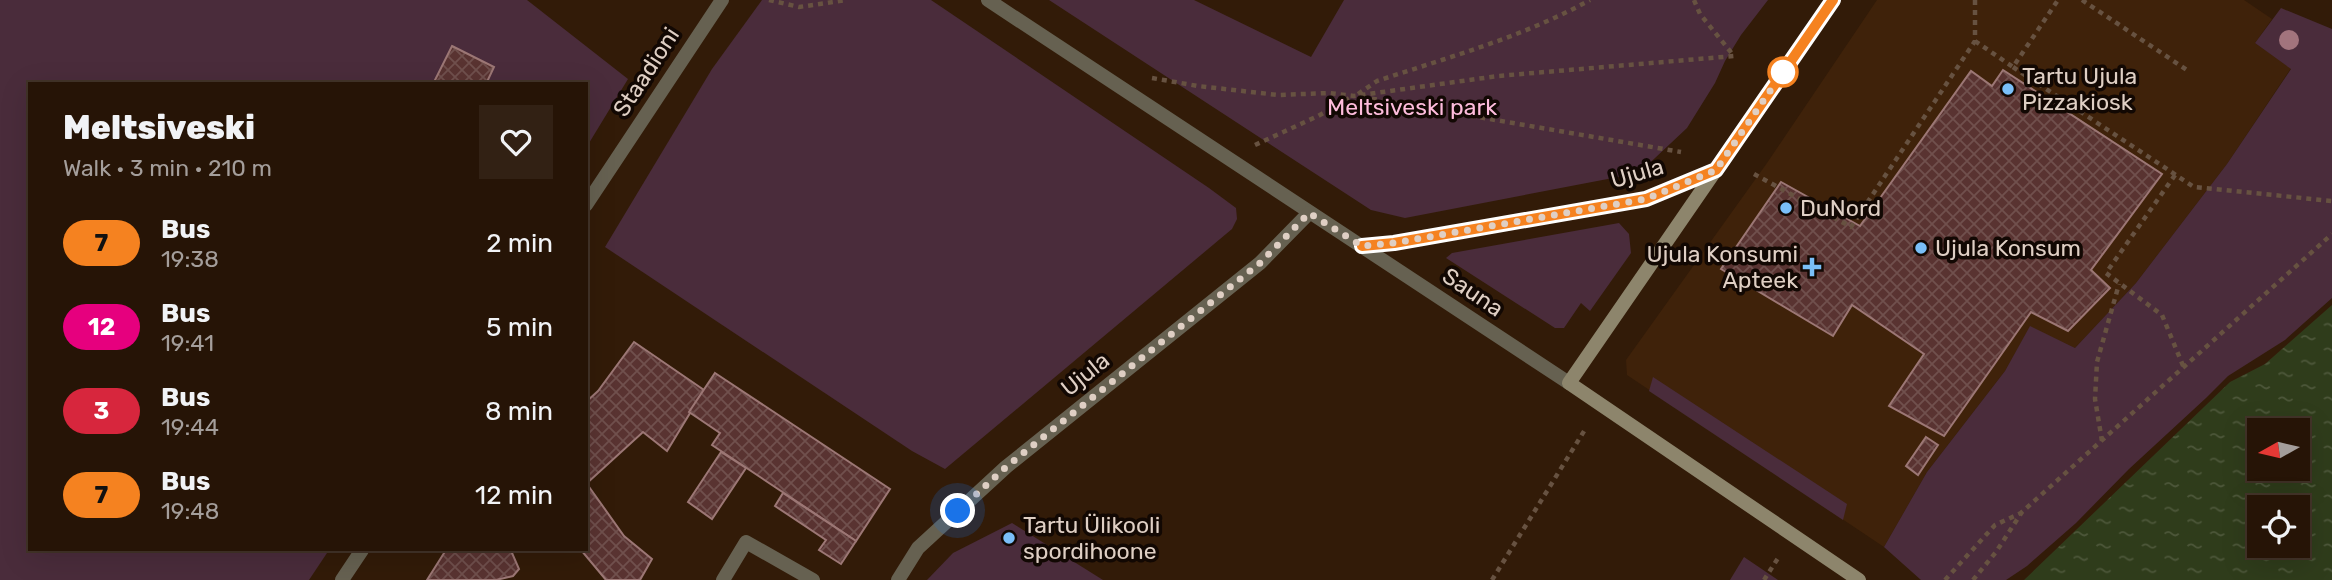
<!DOCTYPE html>
<meta charset="utf-8">
<style>
body{margin:0;font-family:Rubik,sans-serif;background:#322114;color:#f1f3f6;height:100vh;display:flex;flex-direction:column;font-size:26px;white-space:nowrap}
*{box-sizing:border-box;margin:0}
p{font-size:23px;color:#a49e9b}
.icon{flex:none;width:38px;height:38px;fill:none;stroke:currentColor;stroke-width:2;stroke-linecap:round;stroke-linejoin:round}
.map{position:relative;flex:1;overflow:hidden}
.details{position:absolute;left:28px;top:82px;width:560px;height:469px;display:flex;flex-direction:column;background:#261406;border-radius:0px;box-shadow:0 7px 28px #0002,0 0 0 2px #423328}
.details>*{flex:none}
.badge{padding:0 14px;border-radius:23px;font-size:24px;line-height:46px}
.needle{width:46px;rotate:262deg}
.buttons{position:absolute;left:2247px;top:418px;display:grid;gap:14px}
.buttons a{display:grid;place-items:center;width:63px;height:63px;border-radius:0px;background:#261406;box-shadow:0 7px 28px #0002,0 0 0 2px #423328;font-size:35px}
.you{position:absolute;width:35px;height:35px;margin:-18px;border:5px solid #fff;border-radius:50%;background:#1a73e8;box-shadow:0 0 0 10px #1a73e833}
.map>.badge{position:absolute;translate:-50% -50%;box-shadow:0 0 0 4px #fff}
.round{display:grid;place-items:center;flex:none;width:74px;height:74px;border-radius:0px;background:#322114}
.overview{display:flex;align-items:center;justify-content:space-between;height:119px;padding:0 35px}
h1{font-size:33px;font-weight:800;line-height:52px}
ul{padding:0;list-style:none}
li{display:flex;align-items:center;gap:21px;height:84px;padding:0 35px}
li div{flex:1}
li b{display:block;font-size:26px}
li em{font-style:normal}
li .badge{min-width:77px;font-weight:700;text-align:center}
.map>svg:first-child{display:block}
</style>
<div class="map">
<svg width="2332" height="580" viewBox="0 0 2332 580">
<defs>
<pattern id="water-ripples" width="26" height="14" patternUnits="userSpaceOnUse" patternTransform="scale(1.75)"><rect width="26" height="14" fill="#2f3c1b"/><path d="M2 4q2-2 4 0t4 0M15 11q2-2 4 0t4 0" fill="none" stroke="#4d573a"/></pattern>
<pattern id="building-cross-hatch" width="8" height="8" patternUnits="userSpaceOnUse" patternTransform="scale(1.75)"><rect width="8" height="8" fill="#593331"/><path d="M0 0l8 8M0 8l8-8" fill="none" stroke="#70504d"/></pattern>
</defs>
<rect width="100%" height="100%" fill="#321b08"/>
<path fill="#3f220a" d="M1877,0H2244L2272,19L2255,43L2291,68L2227,164L2136,283L2075,348L2030,327L2005,371L1927,472L1884,547L1627,375L1626,360L1767,163Z"/>
<g fill="#4a2c3b">
<path d="M0,0H527L628,79L586,148V84H30V550H329L309,580H0Z"/>
<path d="M762,0H931L1209,188L1236,208L1237,219L1232,229L945,469L912,451L605,247L712,69Z"/>
<path d="M1049,0H1194L1311,57L1344,0H1768L1741,35L1725,61L1715,83L1687,128L1639,173L1405,218L1371,210Z"/>
<path d="M2281,8L2332,29V298L2285,340L2228,376L2206,398L2129,469L2076,523L2027,566L2006,580H1921L1884,547L1927,472L2005,371L2030,326L2075,348L2136,283L2227,164L2291,69L2255,43Z"/>
<path d="M1619,223L1629,234L1631,253L1590,311L1581,303L1564,328H1555L1446,258L1452,253Z"/>
<path d="M1653,377L1847,504L1843,520L1649,391Z"/>
<path d="M1012,523L1103,580H927L953,553Z"/>
<path d="M1744,557L1778,580H1730Z"/>
</g>
<path fill="url(#water-ripples)" fill-rule="evenodd" d="M2332,305V580H2024L2230,382L2265,364ZM2259,430H2298V469H2259ZM2259,508H2298V546H2259Z"/>
<g fill="url(#building-cross-hatch)" stroke="#9c7775" stroke-width="2">
<path d="M452,46L494,67L486,84H433Z"/>
<path d="M2003,70L2162,174L2091,270L2110,288L2068,331L2031,312L1944,436L1889,406L1924,354L1852,305L1833,336L1721,269L1781,182L1860,226L1971,71L1992,86Z"/>
<path d="M634,342L704,390L667,451L643,432L586,484V402L598,391Z"/>
<path d="M715,373L890,489L856,541L712,445L720,433L689,412Z"/>
<path d="M1926,437L1938,445L1918,475L1906,466Z"/>
<path d="M721,452L746,468L712,519L688,502Z"/>
<path d="M587,484L624,536L652,559L640,580H606L581,550H586Z"/>
<path d="M783,493L856,541L841,564L819,550L826,540L775,506Z"/>
<path d="M446,550H515L512,553L519,569L513,576L496,580H427Z"/>
</g>
<g fill="none" stroke-linecap="round" stroke-linejoin="round">
<g stroke="#675241" stroke-width="4.5" stroke-dasharray="5 5" stroke-linecap="butt">
<path d="M769,0L799,7L847,0"/>
<path d="M2082,0L2190,72"/>
<path d="M1975,41L2013,67L2058,0"/>
<path d="M2013,67L2194,187L2332,201"/>
<path d="M1152,78L1198,86L1278,95L1329,93L1354,96L1498,76L1734,56L1700,14L1694,0"/>
<path d="M1358,94L1377,81C1449,57 1523,37 1590,0"/>
<path d="M1362,97L1681,152"/>
<path d="M1255,145L1318,116L1353,96"/>
<path d="M1754,174L1851,227L1975,41V0"/>
<path d="M2175,175L2106,273L2162,315L2184,368"/>
<path d="M2102,441L2095,399L2097,362L2119,284"/>
<path d="M1492,580L1586,428"/>
<path d="M1764,580L1780,555"/>
<path d="M1945,580L1995,525L2021,513"/>
<path d="M1973,580L1996,552L2022,512L2332,234"/>
</g>
<path stroke="#666151" stroke-width="14" d="M723,580L746,542L813,580"/>
<g stroke="#666151" stroke-width="14">
<path d="M988,0L1569,383"/>
<path d="M586,205L722,0"/>
<path d="M1362,246L1394,243L1646,199L1715,170"/>
<path d="M342,580L362,550"/>
<path d="M898,580L918,548L1006,467L1260,263L1309,213"/>
</g>
<path stroke="#8d856c" stroke-width="14" d="M1833,0L1569,383L1859,580"/>
</g>
<circle fill="#a2747d" cx="2289" cy="40" r="10"/>
<g fill="none" stroke-linecap="round" stroke-linejoin="round">
<defs>
<path id="line" d="M1362,246L1394,243L1646,199L1716,170L1833,0"/>
</defs>
<use href="#line" stroke="#fff" stroke-width="16"/>
<use href="#line" stroke="#f58220" stroke-width="10"/>
<path stroke="#dfcfc4" stroke-width="7" stroke-dasharray="0 12.6" d="M958,511L1006,467L1260,263L1309,213L1362,246L1394,243L1646,199L1716,170L1783,72"/>
</g>
<circle fill="#fff" stroke="#f58220" stroke-width="3.5" cx="1783" cy="72" r="14"/>
<g fill="#7abff8" stroke="#120803" stroke-width="2.5">
<circle cx="2008" cy="89" r="7"/>
<circle cx="1786" cy="208" r="7"/>
<circle cx="1921" cy="248" r="7"/>
<path d="M1808.5 256.5h7v7h7v7h-7v7h-7v-7h-7v-7h7z"/>
<circle cx="1009" cy="538" r="7"/>
</g>
<g text-anchor="middle" stroke-width="7" stroke-linejoin="round" paint-order="stroke">
<g font-size="23" fill="#dfcfc4" stroke="#120803">
<text transform="translate(646 72) rotate(-57)" y="8">Staadioni</text>
<text transform="translate(1637 173) rotate(-16)" y="8">Ujula</text>
<text transform="translate(1473 292) rotate(34)" y="8">Sauna</text>
<text transform="translate(1085 374) rotate(-39)" y="8">Ujula</text>
</g>
<g font-size="23" fill="#dfcfc4" stroke="#120803" text-anchor="start">
<text x="2022" y="84">Tartu Ujula<tspan x="2022" dy="26">Pizzakiosk</tspan></text>
<text x="1800" y="216">DuNord</text>
<text x="1935" y="256">Ujula Konsum</text>
<text x="1798" y="262" text-anchor="end">Ujula Konsumi<tspan x="1798" dy="26">Apteek</tspan></text>
<text x="1023" y="533">Tartu Ülikooli<tspan x="1023" dy="26">spordihoone</tspan></text>
</g>
<g font-size="23" fill="#febcdc" stroke="#120803">
<text x="1412" y="115">Meltsiveski park</text>
</g>
</g>
</svg>
<div class="buttons">
<a><svg class="needle" viewBox="-14 -14 28 28"><path d="M0-13l5 13h-10z" fill="#e53935"/><path d="M0 13l5-13h-10z" fill="#a49e9b"/></svg></a>
<a><svg class="icon" aria-label="locate" viewBox="0 0 24 24"><circle cx="12" cy="12" r="6"/><path d="M12 2v4M12 18v4M2 12h4M18 12h4"/></svg></a>
</div>
<div class="you" style="left:958px;top:511px"></div>
<section class="details">
<div class="overview"><div><h1>Meltsiveski</h1><p>Walk · 3 min · 210 m</p></div><a class="round"><svg class="icon" aria-label="heart" viewBox="0 0 24 24"><path d="M12 20l-8-8c-3-5 5-10 8-4 3-6 11-1 8 4z"/></svg></a></div>
<ul>
<li><span class="badge" style="background:#f58220;color:#111">7</span><div><b>Bus</b><p>19:38</p></div><em>2 min</em></li>
<li><span class="badge" style="background:#e6007e;color:#fff">12</span><div><b>Bus</b><p>19:41</p></div><em>5 min</em></li>
<li><span class="badge" style="background:#d7263d;color:#fff">3</span><div><b>Bus</b><p>19:44</p></div><em>8 min</em></li>
<li><span class="badge" style="background:#f58220;color:#111">7</span><div><b>Bus</b><p>19:48</p></div><em>12 min</em></li>
</ul>
</section>
</div>
